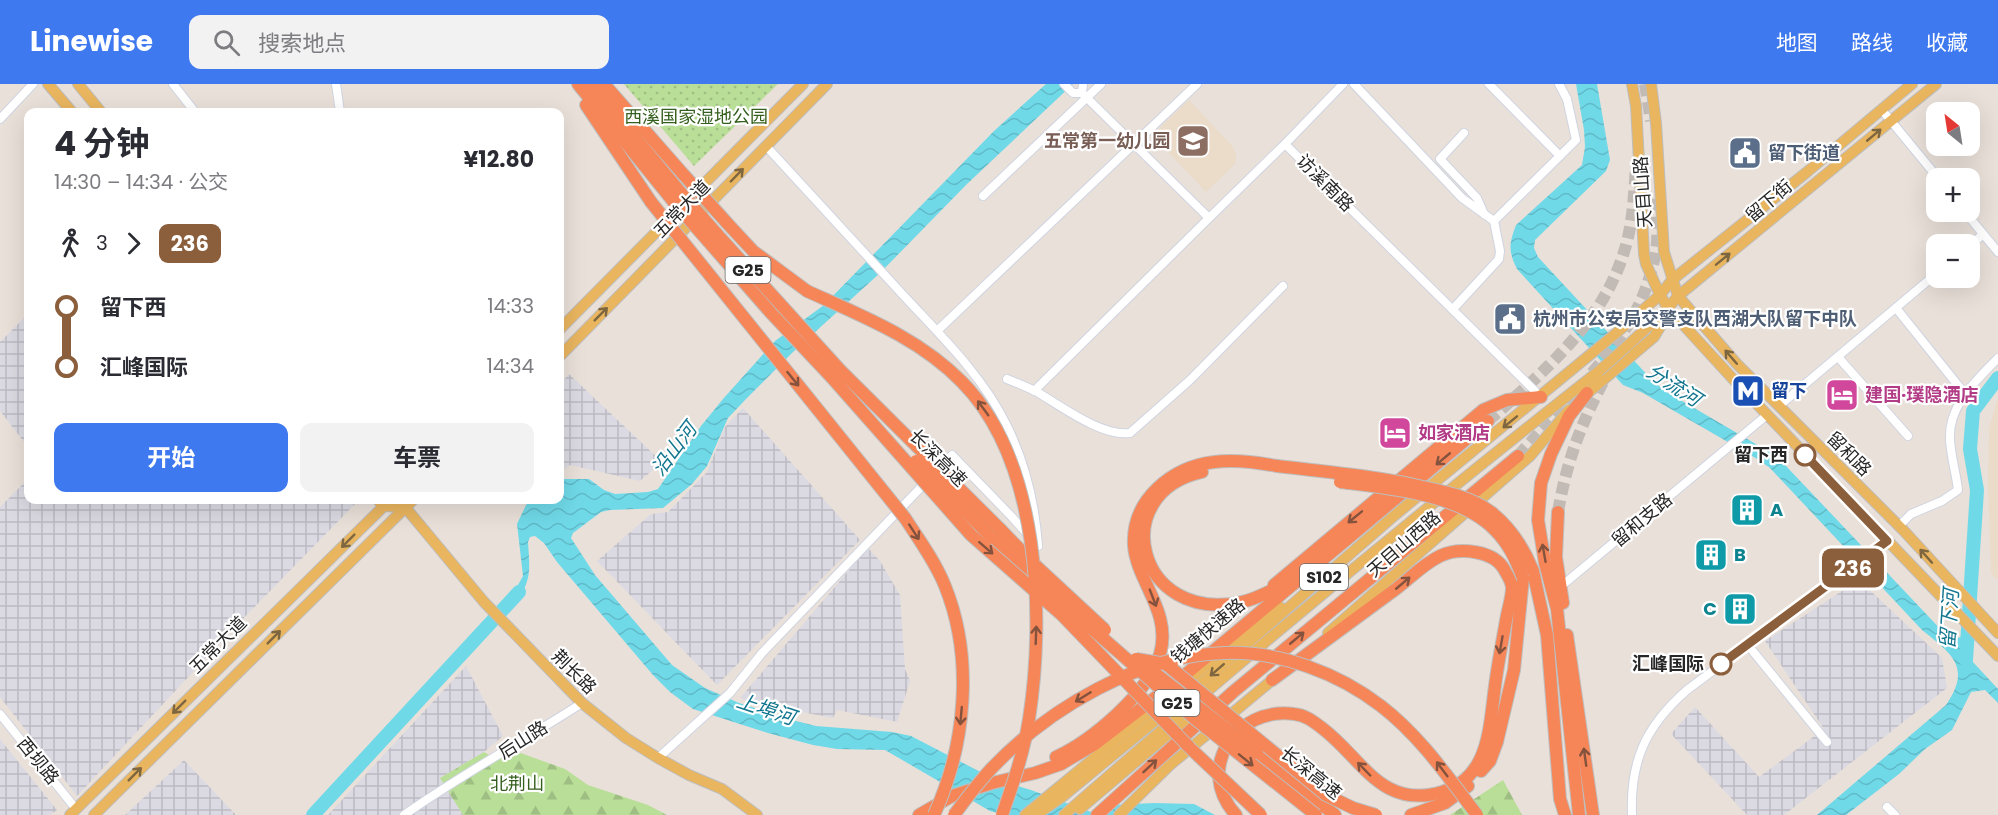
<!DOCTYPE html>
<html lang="zh">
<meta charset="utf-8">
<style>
body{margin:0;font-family:Poppins,"Noto Sans SC",sans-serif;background:#f2f2f3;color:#2b2b33;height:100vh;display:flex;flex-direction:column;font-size:22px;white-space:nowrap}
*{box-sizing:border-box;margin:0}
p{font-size:20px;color:#7c7c81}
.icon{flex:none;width:33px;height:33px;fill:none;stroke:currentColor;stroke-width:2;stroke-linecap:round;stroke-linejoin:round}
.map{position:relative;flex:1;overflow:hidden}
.drawer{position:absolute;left:24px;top:24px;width:540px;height:396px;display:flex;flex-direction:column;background:#fff;border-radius:12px;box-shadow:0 6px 24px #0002}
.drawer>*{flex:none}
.badge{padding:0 12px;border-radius:9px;font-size:21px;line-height:39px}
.needle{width:39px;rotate:330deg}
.buttons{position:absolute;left:1926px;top:18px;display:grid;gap:12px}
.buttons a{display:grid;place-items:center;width:54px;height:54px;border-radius:12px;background:#fff;box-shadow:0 6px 24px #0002;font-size:30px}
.map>.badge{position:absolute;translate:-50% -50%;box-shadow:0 0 0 3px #fff}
.legs{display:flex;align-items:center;gap:9px;height:66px;padding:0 30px;font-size:20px}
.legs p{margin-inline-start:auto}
.head{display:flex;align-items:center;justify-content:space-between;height:102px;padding:0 30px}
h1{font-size:33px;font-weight:700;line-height:45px}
.button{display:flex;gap:12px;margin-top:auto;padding:12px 30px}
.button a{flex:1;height:69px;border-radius:12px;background:#3f79f0;color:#fff;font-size:24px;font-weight:700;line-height:69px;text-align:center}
.button a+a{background:#f2f2f3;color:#2b2b33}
ul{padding:0 30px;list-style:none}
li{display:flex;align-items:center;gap:21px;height:60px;font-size:22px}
li i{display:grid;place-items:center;width:9px;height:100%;margin:0 8px;background:currentColor}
li i::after{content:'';width:15px;height:15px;margin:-8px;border:4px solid;border-radius:50%;background:#fff}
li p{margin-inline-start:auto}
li:first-child i{background:linear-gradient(#0000 50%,currentColor 0)}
li:last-child i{background:linear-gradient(currentColor 50%,#0000 0)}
header{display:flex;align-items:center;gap:36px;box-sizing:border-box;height:84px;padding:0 30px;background:#3f79f0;color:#fff}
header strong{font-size:28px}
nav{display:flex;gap:33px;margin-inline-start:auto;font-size:21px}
.search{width:420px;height:54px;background:#f2f2f3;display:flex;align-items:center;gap:15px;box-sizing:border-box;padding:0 21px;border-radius:12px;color:#7c7c81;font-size:22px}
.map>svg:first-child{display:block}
</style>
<header>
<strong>Linewise</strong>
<div class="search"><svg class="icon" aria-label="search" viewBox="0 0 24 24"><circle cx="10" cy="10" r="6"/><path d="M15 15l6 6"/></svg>搜索地点</div>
<nav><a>地图</a><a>路线</a><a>收藏</a></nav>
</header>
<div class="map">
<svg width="1998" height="731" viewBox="0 0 1998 731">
<defs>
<pattern id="industrial-grid" width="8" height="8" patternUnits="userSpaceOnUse" patternTransform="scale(1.5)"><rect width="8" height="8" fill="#dbdae2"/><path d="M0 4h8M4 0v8" fill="none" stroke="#bcbbc2"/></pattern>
<pattern id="grass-dots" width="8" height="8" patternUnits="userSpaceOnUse" patternTransform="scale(1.5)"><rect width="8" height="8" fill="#b9de98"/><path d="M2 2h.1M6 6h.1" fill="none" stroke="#9fbe83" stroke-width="1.8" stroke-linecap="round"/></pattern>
<pattern id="forest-firs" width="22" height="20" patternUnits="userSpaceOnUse" patternTransform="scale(1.5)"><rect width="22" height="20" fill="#b9de98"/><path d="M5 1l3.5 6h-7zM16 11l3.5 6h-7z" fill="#9fbe83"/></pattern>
<pattern id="water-waves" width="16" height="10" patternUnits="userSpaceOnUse" patternTransform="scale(1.5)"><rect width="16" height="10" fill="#70d9e8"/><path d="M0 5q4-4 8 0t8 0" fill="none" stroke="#61bac7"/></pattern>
</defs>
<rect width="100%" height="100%" fill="#e9e0d9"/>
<g fill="url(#industrial-grid)">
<path d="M28,230V363L0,327V258Z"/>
<path d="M569,290L662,378L640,397L570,381L560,389V300Z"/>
<path d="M743,324L860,456L717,601L597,477L651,430L668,428L707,388L725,343Z"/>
<path d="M28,395V416H351L355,420L237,541L77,712L0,613V423Z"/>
<path d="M868,464L880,477L900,511L905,585L910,597L897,638L837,626L833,634L755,619L740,614Z"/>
<path d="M1859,496L1942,574L1947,604L1784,731H1747L1671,650L1695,623L1759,693L1824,645L1765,557Z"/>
<path d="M466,582L503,652L484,668L440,694L463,731H328Z"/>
<path d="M0,655L57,726L50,731H0Z"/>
<path d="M184,676L236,731H125Z"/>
</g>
<g fill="#ebdbc9">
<path d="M1189,16L1233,63L1236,71V79L1206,108L1152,51Z"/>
<path d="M1998,314V496L1991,489L1988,401L1989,344Z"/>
</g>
<path fill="url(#grass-dots)" d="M624,0H778L694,82Z"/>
<g fill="url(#forest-firs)">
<path d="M515,667L565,685L588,701L648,721L667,731H463L440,694L484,668L498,676Z"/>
<path d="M1503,696L1522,731H1450Z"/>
</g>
<g fill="url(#water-waves)">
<path d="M1046,0H1073L967,100L880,189L793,268L747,314L728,334L707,382L692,400L663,424L610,426L601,428L573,449L571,454L595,491L672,581L705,604L739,619L792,636L816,642L892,648L911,652L994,695L1031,706L1091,728L1113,721L1154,719L1194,720L1215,731H1005L990,727L885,666L837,665L813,661L768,649L693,625L670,608L653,591L557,478L544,459L535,452L530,453L528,458C530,489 532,497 512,524L504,516L518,501L523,492L517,440L526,421L531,416H560L561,395H589L604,406L615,410L648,408L658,405L701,342L723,315L775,257L824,221L994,47Z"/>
<path d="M1576,0H1597L1610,76L1606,87L1535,156L1534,164L1538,173L1652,296L1665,307L1773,370L1786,382L1947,552L1953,555L1961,553L1971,563L1972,577L1998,605V619L1985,606L1971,608L1952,646L1925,665L1899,690L1846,731H1817L1946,621C1972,583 1952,570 1922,546L1770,384L1759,376L1643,309L1623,301L1517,185C1508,167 1509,160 1516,141L1582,81L1585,63L1584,46Z"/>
</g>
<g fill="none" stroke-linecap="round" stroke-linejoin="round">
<g stroke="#70d9e8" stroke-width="14">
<path d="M1966,576L1977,406L1970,365L1973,327L1998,294"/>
<path d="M313,731L519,508"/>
</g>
<g stroke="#c2bbb5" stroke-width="12" stroke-dasharray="12 6" stroke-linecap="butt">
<path d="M1645,0L1651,37"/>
<path d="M1592,289C1625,250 1647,218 1656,166C1659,150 1656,131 1656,114"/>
<path d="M1488,337C1542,289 1602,240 1624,168C1633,140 1634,110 1636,82"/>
<path d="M1518,372L1579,305"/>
<path d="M1558,428C1567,376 1581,340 1605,294"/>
</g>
<defs>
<g id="minor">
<path d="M173,0L195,28"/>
<path d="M336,0L340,28"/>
<path d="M1064,0L1073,9H1082"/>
<path d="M1354,0L1462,114L1494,137L1500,167L1499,175L1453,225"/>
<path d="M1489,0L1560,72"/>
<path d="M1082,9L1209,134L1285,60L1541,313"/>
<path d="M1082,9L1083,0"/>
<path d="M1882,26L1938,94"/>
<path d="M0,35L33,0"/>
<path d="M1464,49L1440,75L1477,114L1484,130"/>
<path d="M1285,60L1343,0"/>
<path d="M766,62C812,112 858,162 904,212C940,251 982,291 1006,340C1025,378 1035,420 1038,462"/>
<path d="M983,112L1101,0"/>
<path d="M1965,128L1998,168"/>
<path d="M1494,137L1576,56L1567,15L1559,0"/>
<path d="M1970,162L1983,150"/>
<path d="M1896,224L1965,310"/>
<path d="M937,247L1197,0"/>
<path d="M1838,273L1908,352"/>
<path d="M1007,295C1017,299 1027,303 1037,308C1061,322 1102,353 1130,349L1190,296L1283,202"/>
<path d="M1034,307L1209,134"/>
<path d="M1779,322L1936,190"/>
<path d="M936,388L952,371L1012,433L1038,462"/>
<path d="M1899,442L1911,430L1942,417L1958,406C1956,389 1951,373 1950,356C1948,321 1976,297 1998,274"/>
<path d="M1565,499L1767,331"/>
<path d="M1747,560L1827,658"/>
<path d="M0,630L76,725"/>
<path d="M658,674L730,609L762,569L927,397"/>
<path d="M1887,723L1895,731"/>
<path d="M404,731C461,691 523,657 582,619"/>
<path d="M1632,731C1630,676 1646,642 1687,606L1887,457"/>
</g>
<g id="major">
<path d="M48,0L72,28"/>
<path d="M78,0L101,28"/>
<path d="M1632,0L1636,22L1644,170L1646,180L1660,211L1668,224L1733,295L1998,572"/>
<path d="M1651,0L1656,39L1664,168L1678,212L1737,280L1904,447L1998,549"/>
<path d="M560,245L803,0"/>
<path d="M1626,263L1668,224L1678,212L1936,0"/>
<path d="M560,272L827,0"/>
<path d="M1583,313L1654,253L1663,238L1668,224"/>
<path d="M378,416L383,422L405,423"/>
<path d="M404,416L405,423L484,518L582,619L626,654L658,674L689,691L722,705L757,731"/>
<path d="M1328,549L1530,372L1569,326"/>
<path d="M1080,725L1197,626"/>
<path d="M70,731L390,416"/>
<path d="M94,731L413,416"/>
<path d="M1025,731L1190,595L1280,523"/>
<path d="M1036,731L1062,713L1211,591L1395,431L1614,251L1660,211L1672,196L1807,88L1912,0"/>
<path d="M1064,731C1238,578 1417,430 1599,287"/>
<path d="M1119,731L1170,681L1277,592"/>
</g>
<g id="highway">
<path d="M578,0L673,117"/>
<path d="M591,0L681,109"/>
<path d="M604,0L683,90"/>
<path d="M586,21L651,118"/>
<path d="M727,139L753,167L807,207"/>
<path d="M716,149L840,286"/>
<path d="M708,157L771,229L834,296"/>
<path d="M1202,388C1106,409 1136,541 1242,518C1256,515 1271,507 1284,500"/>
<path d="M1558,428L1556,473L1563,519"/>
<path d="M1000,445L1036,482"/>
<path d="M992,454L1039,498"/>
<path d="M1533,487L1547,551L1560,715L1565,731"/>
<path d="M1274,501L1483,326L1507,316L1541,313"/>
<path d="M1567,551L1593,731"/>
<path d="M1257,669L1335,731"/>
<path d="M1056,673C1091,657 1149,609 1160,570C1172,528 1137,498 1134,462C1131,416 1172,383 1214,378C1235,375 1256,378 1277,382"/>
<path d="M1481,687L1490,677L1497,658L1514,586L1523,494"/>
<path d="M919,731L952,712L992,699L1035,689L1061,680L1095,660L1186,590L1488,337"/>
<path d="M1097,731L1233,608L1518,372"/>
<path d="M1236,731C1194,685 1236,622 1294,630C1305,631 1313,637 1322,644C1362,674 1381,726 1442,708C1490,693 1489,644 1495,602C1498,578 1503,554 1507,531C1509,522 1512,512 1512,504C1512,499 1508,492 1505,487C1495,466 1459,463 1440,472C1421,481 1407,498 1389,510C1350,539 1311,567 1272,596"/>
<path d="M1411,731L1445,719L1468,702"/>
<path d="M1579,731L1557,525L1545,479L1538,436L1541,399L1551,370L1569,332L1587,309"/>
</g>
</defs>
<use href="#minor" stroke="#cfd4e0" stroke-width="10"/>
<use href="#major" stroke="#bebebe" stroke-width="12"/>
<use href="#highway" stroke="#bebebe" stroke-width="14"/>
<use href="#minor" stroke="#fff" stroke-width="8"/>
<use href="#major" stroke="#e9b55f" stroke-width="10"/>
<use href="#highway" stroke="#f68658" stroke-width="12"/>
<defs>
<path id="major-bridge" d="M1599,287L1626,263"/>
<g id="highway-bridge">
<path d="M683,90L727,139"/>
<path d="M681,109L716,149"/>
<path d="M673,117L708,157"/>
<path d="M651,118L905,434C919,456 935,477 945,502C974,574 966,661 934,731"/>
<path d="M807,207C862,232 919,254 962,298C1040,377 1045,532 1029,635C1024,668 1013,700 1002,731"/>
<path d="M840,286L1000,445"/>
<path d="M834,296L971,451L1062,531L1190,664L1261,731"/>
<path d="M916,377L992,454"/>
<path d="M1277,382C1326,388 1375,392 1423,403C1446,408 1471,413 1491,428C1511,444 1524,464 1533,487"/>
<path d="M1340,398C1389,404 1460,410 1495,446C1509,460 1516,476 1523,494"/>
<path d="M1037,483L1105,546"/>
<path d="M1042,501L1194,634L1316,731"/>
<path d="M1136,575L1166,580L1326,711L1353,724L1376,731"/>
<path d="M1147,583L1257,669"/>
<path d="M954,731C966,715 977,700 991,685C1049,624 1139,571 1225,569C1280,567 1338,589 1381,622C1420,652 1448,693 1477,731"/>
</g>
</defs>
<use href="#major-bridge" stroke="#bebebe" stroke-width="12" stroke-linecap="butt"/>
<use href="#highway-bridge" stroke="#bebebe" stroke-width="14" stroke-linecap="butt"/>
<use href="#major-bridge" stroke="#e9b55f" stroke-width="10"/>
<use href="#highway-bridge" stroke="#f68658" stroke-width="12"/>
</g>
<defs><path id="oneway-shaft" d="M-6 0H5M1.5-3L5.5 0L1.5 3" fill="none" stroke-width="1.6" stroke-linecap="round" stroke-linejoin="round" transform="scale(1.5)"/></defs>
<g stroke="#7e6740">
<use href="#oneway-shaft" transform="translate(1874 51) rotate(-40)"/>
<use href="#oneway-shaft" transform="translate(737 91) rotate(-46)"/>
<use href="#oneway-shaft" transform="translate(1723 175) rotate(-39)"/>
<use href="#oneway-shaft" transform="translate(601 230) rotate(-45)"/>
<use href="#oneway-shaft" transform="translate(1731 273) rotate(-131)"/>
<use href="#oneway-shaft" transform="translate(1510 338) rotate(141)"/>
<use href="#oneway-shaft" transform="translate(348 457) rotate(135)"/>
<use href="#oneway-shaft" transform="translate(1926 472) rotate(-132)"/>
<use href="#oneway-shaft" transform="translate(274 553) rotate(-45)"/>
<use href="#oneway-shaft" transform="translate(1217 586) rotate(139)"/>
<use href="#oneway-shaft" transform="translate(179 623) rotate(135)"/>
<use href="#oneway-shaft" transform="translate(135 690) rotate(-45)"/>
</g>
<g stroke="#84523d">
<use href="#oneway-shaft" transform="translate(793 295) rotate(51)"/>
<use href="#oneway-shaft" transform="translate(983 324) rotate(-126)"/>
<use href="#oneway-shaft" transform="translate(1443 375) rotate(140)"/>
<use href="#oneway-shaft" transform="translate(1355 433) rotate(141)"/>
<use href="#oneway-shaft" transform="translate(914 448) rotate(57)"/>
<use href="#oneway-shaft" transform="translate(986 464) rotate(41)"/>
<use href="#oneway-shaft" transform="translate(1544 469) rotate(-100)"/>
<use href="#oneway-shaft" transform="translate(1403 499) rotate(-40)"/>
<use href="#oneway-shaft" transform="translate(1153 514) rotate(69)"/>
<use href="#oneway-shaft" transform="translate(1036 551) rotate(-88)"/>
<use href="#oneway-shaft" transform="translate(1297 554) rotate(-40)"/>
<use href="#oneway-shaft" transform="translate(1501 561) rotate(100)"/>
<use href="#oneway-shaft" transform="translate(1083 613) rotate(148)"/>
<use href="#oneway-shaft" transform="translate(961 632) rotate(95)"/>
<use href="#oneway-shaft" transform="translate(1585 673) rotate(-98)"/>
<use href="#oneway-shaft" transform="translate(1246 676) rotate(39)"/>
<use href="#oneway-shaft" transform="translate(1150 682) rotate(-43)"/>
<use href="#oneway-shaft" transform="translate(1364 685) rotate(-134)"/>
<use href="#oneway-shaft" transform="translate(1442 685) rotate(-127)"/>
</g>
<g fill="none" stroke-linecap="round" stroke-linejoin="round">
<defs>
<path id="line-1" d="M1721,580L1887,457L1805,371"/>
</defs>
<use href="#line-1" stroke="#fff" stroke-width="14"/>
<use href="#line-1" stroke="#8b5e3c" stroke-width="9"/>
</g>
<defs>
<symbol id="school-square" viewBox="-11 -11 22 22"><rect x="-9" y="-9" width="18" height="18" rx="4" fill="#8d6e63" stroke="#fff"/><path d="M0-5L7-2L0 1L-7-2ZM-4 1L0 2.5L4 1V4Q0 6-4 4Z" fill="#fff"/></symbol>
<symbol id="civic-square" viewBox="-11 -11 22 22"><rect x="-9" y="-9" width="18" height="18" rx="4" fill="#5c6f8a" stroke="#fff"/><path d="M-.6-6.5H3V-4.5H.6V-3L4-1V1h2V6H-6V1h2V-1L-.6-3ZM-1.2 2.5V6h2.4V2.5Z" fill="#fff"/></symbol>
<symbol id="metro-square" viewBox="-11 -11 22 22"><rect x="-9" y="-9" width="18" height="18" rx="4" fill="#1a4fb4" stroke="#fff"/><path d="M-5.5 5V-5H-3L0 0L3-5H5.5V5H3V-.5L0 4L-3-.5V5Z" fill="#fff"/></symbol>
<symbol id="hotel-square" viewBox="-11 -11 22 22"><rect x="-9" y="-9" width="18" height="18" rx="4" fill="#d1479c" stroke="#fff"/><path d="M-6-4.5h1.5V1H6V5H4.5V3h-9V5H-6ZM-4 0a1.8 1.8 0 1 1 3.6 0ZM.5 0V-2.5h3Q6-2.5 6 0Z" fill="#fff"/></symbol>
<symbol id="building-square" viewBox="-11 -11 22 22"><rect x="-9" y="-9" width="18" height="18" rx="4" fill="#0f9aa8" stroke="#fff"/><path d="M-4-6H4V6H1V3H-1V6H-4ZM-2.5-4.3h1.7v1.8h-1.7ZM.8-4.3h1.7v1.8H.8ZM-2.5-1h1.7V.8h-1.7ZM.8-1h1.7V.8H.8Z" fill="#fff"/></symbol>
</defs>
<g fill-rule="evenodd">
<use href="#school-square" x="1174" y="38" width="38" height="38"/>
<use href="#civic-square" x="1726" y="50" width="38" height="38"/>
<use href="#civic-square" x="1491" y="216" width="38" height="38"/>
<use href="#metro-square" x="1729" y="288" width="38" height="38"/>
<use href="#hotel-square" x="1823" y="292" width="38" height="38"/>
<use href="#hotel-square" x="1376" y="330" width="38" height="38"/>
<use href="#building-square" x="1728" y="407" width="38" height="38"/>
<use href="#building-square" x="1692" y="452" width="38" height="38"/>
<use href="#building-square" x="1721" y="506" width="38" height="38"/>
</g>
<g fill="#fff" stroke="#8b5e3c" stroke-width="3">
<circle cx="1805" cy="371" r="10"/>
<circle cx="1721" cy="580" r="10"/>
</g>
<g text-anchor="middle" stroke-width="4.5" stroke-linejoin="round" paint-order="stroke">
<g fill="#fff" stroke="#686868" stroke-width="1.5">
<rect x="725.5" y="173" width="45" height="26" rx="4.5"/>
<rect x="1300" y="480" width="48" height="26" rx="4.5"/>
<rect x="1154.5" y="606" width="45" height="26" rx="4.5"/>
</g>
<g font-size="16" font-weight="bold" fill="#272727">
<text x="748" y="192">G25</text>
<text x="1324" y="499">S102</text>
<text x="1177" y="625">G25</text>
</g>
<g font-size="18" fill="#345f1c" stroke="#fff">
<text x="696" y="39">西溪国家湿地公园</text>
<text x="517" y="706">北荆山</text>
</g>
<g font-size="18" font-weight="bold" fill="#785e54" stroke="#fff" text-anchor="end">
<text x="1170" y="63">五常第一幼儿园</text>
</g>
<g font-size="18" font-weight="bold" fill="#4e5e75" stroke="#fff" text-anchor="start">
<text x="1768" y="75">留下街道</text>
<text x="1533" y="241">杭州市公安局交警支队西湖大队留下中队</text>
</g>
<g font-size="18" fill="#272727" stroke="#fff">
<text transform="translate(1325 99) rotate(45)" y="6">访溪南路</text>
<text transform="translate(1643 108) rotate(-94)" y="6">天目山路</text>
<text transform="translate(1769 117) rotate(-40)" y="6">留下街</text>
<text transform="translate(682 125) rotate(-46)" y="6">五常大道</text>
<text transform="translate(1849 370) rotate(45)" y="6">留和路</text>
<text transform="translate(938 374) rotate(45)" y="6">长深高速</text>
<text transform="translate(1642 436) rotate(-40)" y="6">留和支路</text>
<text transform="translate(1404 460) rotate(-41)" y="6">天目山西路</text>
<text transform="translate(1208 547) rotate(-40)" y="6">钱塘快速路</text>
<text transform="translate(218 561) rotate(-45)" y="6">五常大道</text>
<text transform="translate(574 588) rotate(45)" y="6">荆长路</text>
<text transform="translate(523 656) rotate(-32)" y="6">后山路</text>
<text transform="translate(38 677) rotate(51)" y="6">西坝路</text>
<text transform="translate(1311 689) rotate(39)" y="6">长深高速</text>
</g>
<g font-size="18" font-weight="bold" fill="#164399" stroke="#fff" text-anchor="start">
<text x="1771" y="313">留下</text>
</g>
<g font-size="18" font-weight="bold" fill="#b23c85" stroke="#fff" text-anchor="start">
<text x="1865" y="317">建国·璞隐酒店</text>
<text x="1418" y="355">如家酒店</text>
</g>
<g font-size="18" font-weight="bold" fill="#272727" stroke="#fff" text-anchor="end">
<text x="1788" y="377">留下西</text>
<text x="1704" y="586">汇峰国际</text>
</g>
<g font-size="18" font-weight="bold" fill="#0d838f" stroke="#fff" text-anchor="start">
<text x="1770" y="432">A</text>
<text x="1734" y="477">B</text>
<text x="1717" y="531" text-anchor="end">C</text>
</g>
<g font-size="20" font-style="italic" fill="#13768f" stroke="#fff">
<text transform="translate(1674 301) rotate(33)" y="7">分流河</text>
<text transform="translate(674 365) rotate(-53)" y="7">沿山河</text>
<text transform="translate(1949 535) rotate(-86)" y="7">留下河</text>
<text transform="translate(766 625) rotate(18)" y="7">上埠河</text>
</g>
</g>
</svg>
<div class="buttons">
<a><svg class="needle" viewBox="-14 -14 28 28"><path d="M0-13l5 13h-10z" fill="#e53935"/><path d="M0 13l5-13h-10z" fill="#7c7c81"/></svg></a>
<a>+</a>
<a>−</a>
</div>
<b class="badge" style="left:1853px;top:484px;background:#8b5e3c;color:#fff">236</b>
<section class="drawer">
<div class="head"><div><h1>4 分钟</h1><p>14:30 – 14:34 · 公交</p></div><b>¥12.80</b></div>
<div class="legs"><svg class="icon" aria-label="walk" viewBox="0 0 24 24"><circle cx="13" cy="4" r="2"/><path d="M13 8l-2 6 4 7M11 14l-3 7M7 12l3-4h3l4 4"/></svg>3<svg class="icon" aria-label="forward" viewBox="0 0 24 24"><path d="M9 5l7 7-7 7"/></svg><b class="badge" style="background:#8b5e3c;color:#fff">236</b></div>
<ul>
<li><i style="color:#8b5e3c"></i><b>留下西</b><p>14:33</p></li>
<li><i style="color:#8b5e3c"></i><b>汇峰国际</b><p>14:34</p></li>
</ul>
<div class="button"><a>开始</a><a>车票</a></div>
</section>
</div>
